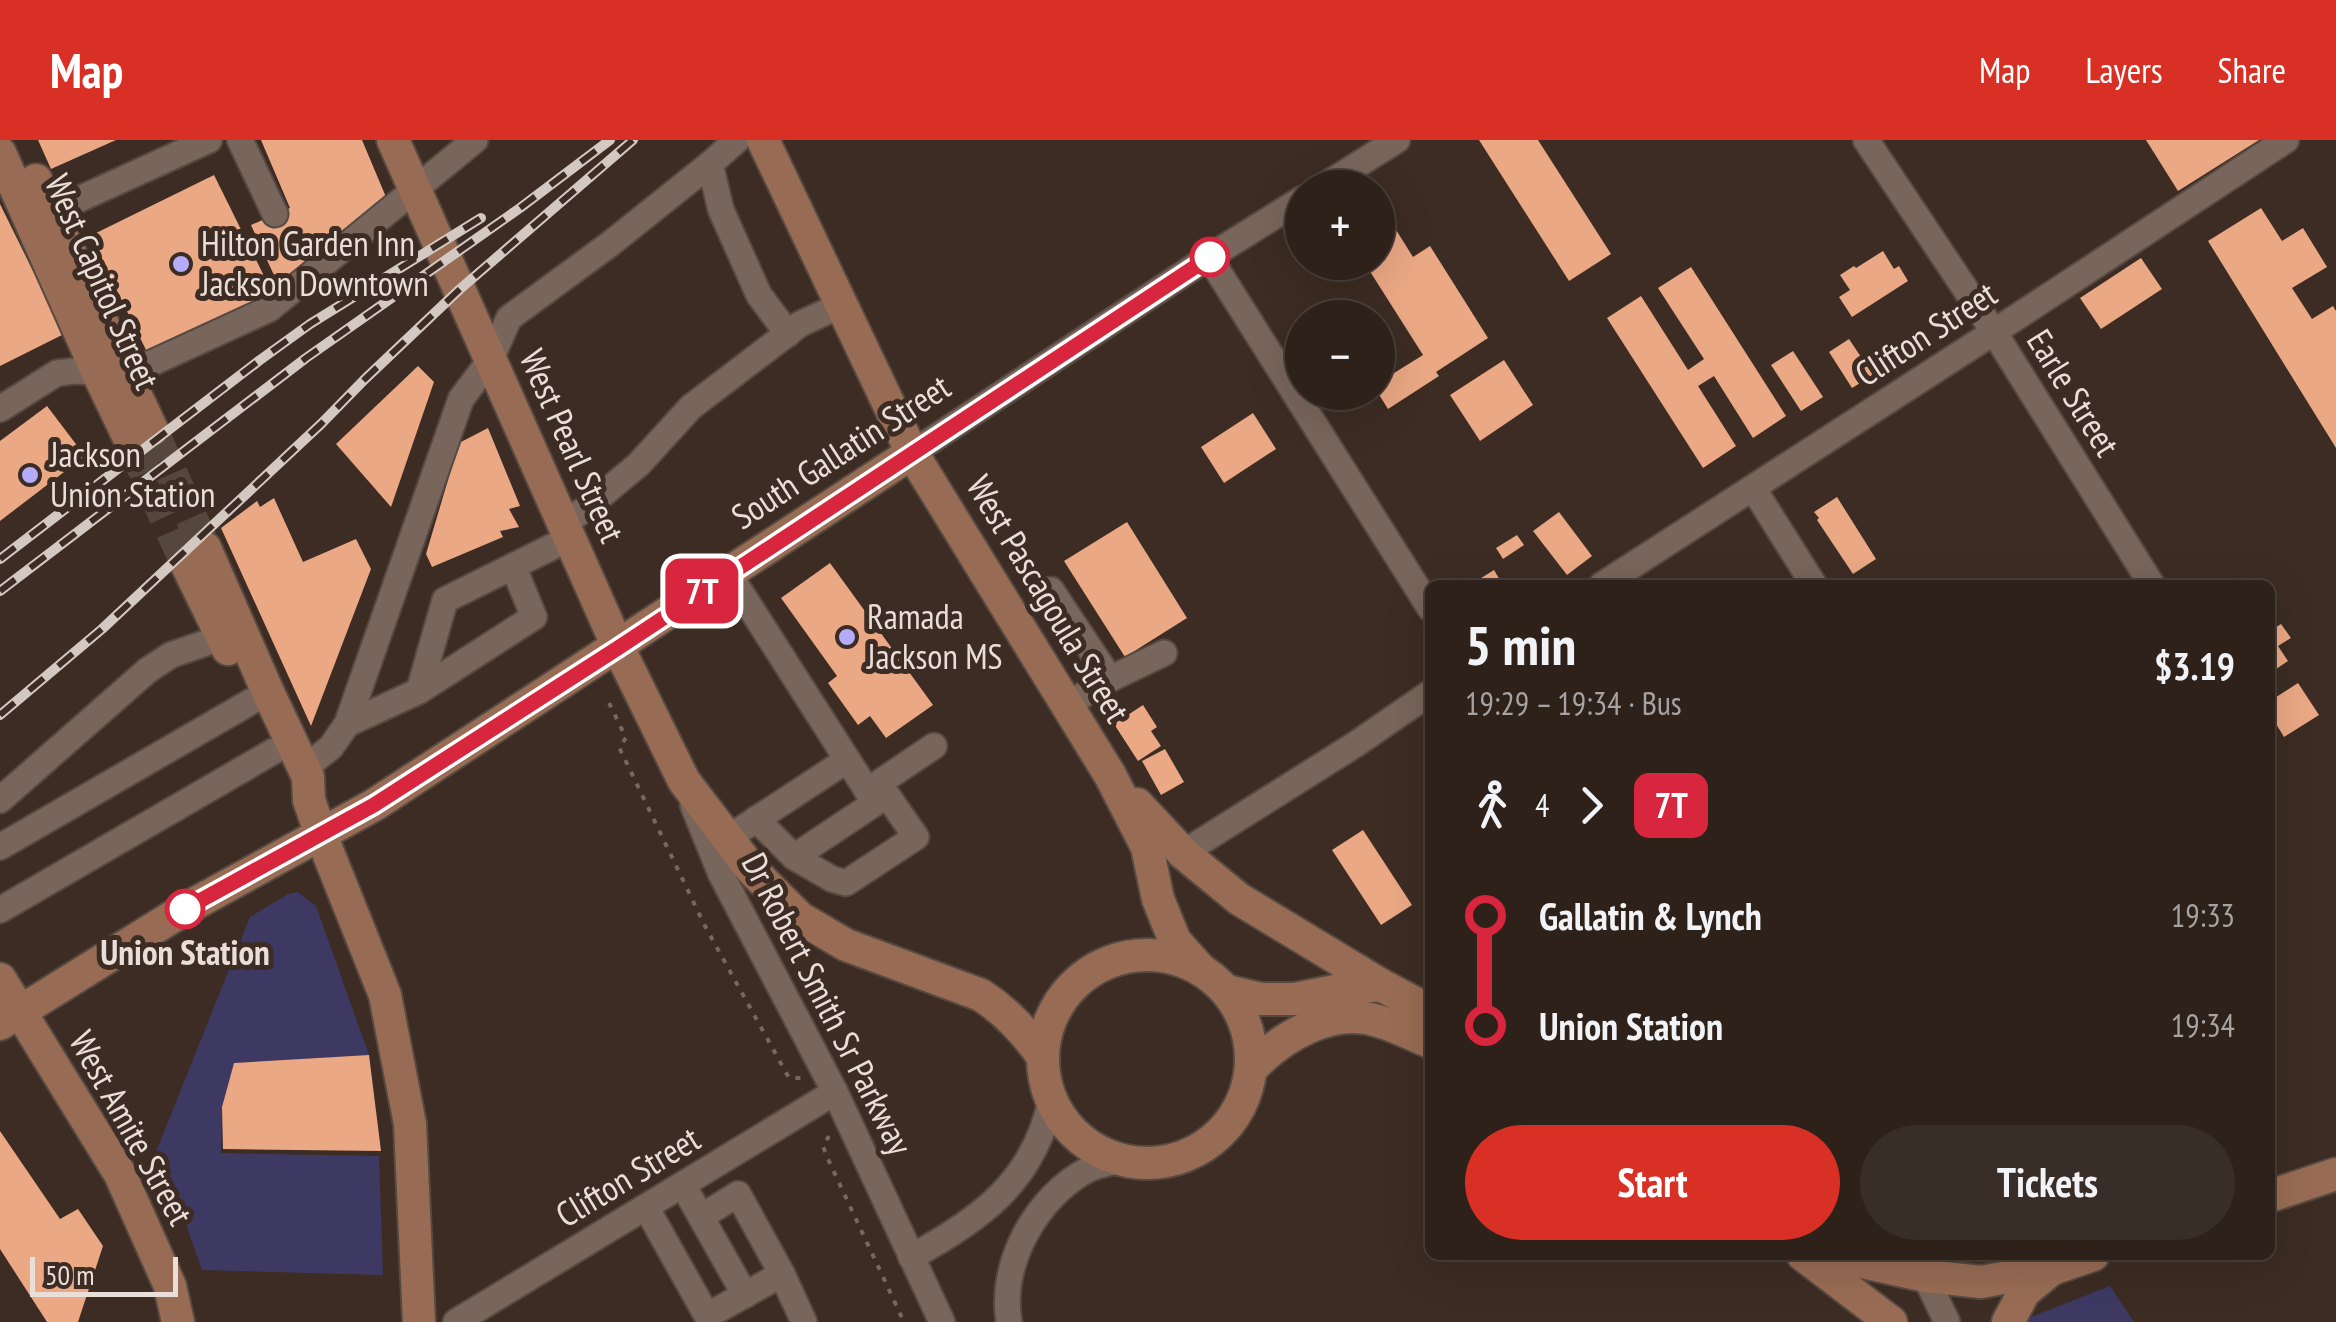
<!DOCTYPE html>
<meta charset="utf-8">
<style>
body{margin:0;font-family:"PT Sans Narrow",sans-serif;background:#392e27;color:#f1f3f6;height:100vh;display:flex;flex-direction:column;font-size:38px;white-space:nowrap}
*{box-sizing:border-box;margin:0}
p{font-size:32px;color:#a7a3a2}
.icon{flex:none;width:55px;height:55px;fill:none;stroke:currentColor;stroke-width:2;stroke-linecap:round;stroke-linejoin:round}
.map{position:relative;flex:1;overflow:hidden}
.details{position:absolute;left:1425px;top:440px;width:850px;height:680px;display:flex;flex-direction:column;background:#2d211a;border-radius:15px;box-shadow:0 10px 40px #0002,0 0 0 2px #483e39}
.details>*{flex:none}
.badge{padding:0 20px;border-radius:15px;font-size:35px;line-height:65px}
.fabs{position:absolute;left:1285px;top:30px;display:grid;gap:20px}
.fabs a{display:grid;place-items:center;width:110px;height:110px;border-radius:50%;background:#2d211a;box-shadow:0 10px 40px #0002,0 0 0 2px #483e39;font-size:50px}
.scale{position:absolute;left:30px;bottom:25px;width:148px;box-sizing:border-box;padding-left:10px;border:5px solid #e9ded8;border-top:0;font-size:28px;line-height:35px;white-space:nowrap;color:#e9ded8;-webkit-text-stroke:8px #3c2c23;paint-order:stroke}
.map>.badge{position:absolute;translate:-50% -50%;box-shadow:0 0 0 5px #fff}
.legs{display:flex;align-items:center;gap:15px;height:110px;padding:0 40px;font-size:32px}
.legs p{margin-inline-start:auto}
.head{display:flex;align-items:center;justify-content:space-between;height:170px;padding:0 40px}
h1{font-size:55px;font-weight:800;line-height:75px}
.cta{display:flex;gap:20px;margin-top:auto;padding:20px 40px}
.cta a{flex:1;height:115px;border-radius:60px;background:#d93025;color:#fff;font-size:40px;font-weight:800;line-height:115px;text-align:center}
.cta a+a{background:#392e27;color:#f1f3f6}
ul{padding:0 40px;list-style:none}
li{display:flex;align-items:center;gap:35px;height:110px;font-size:38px}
li i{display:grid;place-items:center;width:15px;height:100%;margin:0 12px;background:currentColor}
li i::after{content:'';width:25px;height:25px;margin:-12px;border:8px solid;border-radius:50%;background:#2d211a}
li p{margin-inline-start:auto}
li:first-child i{background:linear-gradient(#0000 50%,currentColor 0)}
li:last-child i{background:linear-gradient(currentColor 50%,#0000 0)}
header{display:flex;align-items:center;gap:60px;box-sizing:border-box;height:140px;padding:0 50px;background:#d93025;color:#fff}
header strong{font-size:48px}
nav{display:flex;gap:55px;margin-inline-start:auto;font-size:35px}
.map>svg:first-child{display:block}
</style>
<header>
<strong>Map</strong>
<nav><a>Map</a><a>Layers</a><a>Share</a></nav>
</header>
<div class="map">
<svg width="2336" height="1182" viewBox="0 0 2336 1182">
<rect width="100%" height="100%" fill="#3c2c23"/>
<g fill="#3e3963">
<path d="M298,752L316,766L369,915L234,923L222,967L221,1013L379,1016L383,1135L202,1130L183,1076L152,1022L250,777L288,754Z"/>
<path d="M2110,1146L2134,1182H2026L2028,1178Z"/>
</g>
<g fill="#eaa885">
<path d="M38,0H116L51,29Z"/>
<path d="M261,0H362L386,57L278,144L251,85L290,68Z"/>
<path d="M1479,0H1538L1611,114L1569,141Z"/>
<path d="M2146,0H2259L2178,51Z"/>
<path d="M214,35L272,152L148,214L90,96Z"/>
<path d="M1378,61L1413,117L1430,106L1488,198L1436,232L1439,236L1388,269L1378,253V243L1423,215L1364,122H1378Z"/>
<path d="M0,64L64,194L0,226Z"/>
<path d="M2261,68L2282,101L2303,88L2327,127L2292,148L2312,179L2333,166L2336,171V308L2208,101Z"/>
<path d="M1883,111L1894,129L1899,126L1908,141L1852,177L1839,157L1850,150L1840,135L1854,126L1856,128Z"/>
<path d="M2141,118L2162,149L2101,189L2080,158Z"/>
<path d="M1691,127L1786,276L1753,298L1714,236L1698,246L1736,306L1703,328L1607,178L1641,156L1688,230L1704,219L1658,148Z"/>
<path d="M1849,199L1873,235L1852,248L1829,212Z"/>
<path d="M1793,211L1823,257L1801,271L1771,225Z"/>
<path d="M1504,220L1533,265L1480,301L1450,255Z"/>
<path d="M418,226L434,242L391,367L336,304Z"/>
<path d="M47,266L85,316L0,381V301Z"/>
<path d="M1253,273L1276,309L1224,343L1201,307Z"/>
<path d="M488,288L520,366L509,369L519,387L500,391L503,397L432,427L426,414L459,303Z"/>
<path d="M1837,357L1876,419L1853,434L1817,380L1819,378L1814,372Z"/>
<path d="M274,358L303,422L356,399L371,429L311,586L221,388L257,361L260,367Z"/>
<path d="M1559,372L1592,416L1567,435L1533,391Z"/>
<path d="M1127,382L1187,478L1125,517L1064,421Z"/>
<path d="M1517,395L1524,405L1503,419L1496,408Z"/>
<path d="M830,423L933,565L886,598L870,576L858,585L828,543L837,536L781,458Z"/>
<path d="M1494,430L1503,445H1470Z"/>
<path d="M2281,484L2291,498L2278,506L2288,521L2270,533V491Z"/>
<path d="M2298,543L2319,575L2284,597L2270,574V561Z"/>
<path d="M1143,565L1157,587L1151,591L1161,606L1138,621L1114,584Z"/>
<path d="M1165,609L1184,642L1161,655L1142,621Z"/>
<path d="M1363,690L1412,765L1381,785L1332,710Z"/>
<path d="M369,915L381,1011L223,1009L222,967L234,923Z"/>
<path d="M0,991L60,1079L78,1069L103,1106L78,1182H47L0,1109Z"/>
</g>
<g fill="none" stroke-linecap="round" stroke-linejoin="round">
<g stroke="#56473e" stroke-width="32" stroke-dasharray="32 16" stroke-linecap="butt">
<path d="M152,290L205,408"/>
<path d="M132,304L187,425"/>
</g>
<defs>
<g id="minor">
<path d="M240,0L275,74"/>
<path d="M737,0L710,24L721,70L759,155L788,194"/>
<path d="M1866,0L1994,192L2152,445"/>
<path d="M1321,48L1397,0"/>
<path d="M51,72L209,0"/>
<path d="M1209,117L1430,468"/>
<path d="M0,269L57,233L75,231L124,233L154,222L269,169L475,0"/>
<path d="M912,313L1209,117L1302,59"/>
<path d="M1753,348L1814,445"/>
<path d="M563,383L584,370L639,324L691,267L800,184L841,165"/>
<path d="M729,434L875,663L794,717L832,739L846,743L916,697L887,655L875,663"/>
<path d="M1602,445L1994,192L2286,0"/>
<path d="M1051,450L1110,539L1066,565"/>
<path d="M1110,539L1164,513"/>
<path d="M419,551L534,477L513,426"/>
<path d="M347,584L419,551L445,460L570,398"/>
<path d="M305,628L331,607L347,584L461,259L491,219L509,178L610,104L710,24"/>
<path d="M867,651L934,606"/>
<path d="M0,660L148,530L171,515L237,492"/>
<path d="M693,665L721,734L835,952L942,1182"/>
<path d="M756,679L794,717"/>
<path d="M728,698L847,620"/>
<path d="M0,707L252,561"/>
<path d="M1183,713L1356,604L1430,553"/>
<path d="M0,770L274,611"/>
<path d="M683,1045L701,1077L738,1054L782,1134"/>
<path d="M646,1067L707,1176L782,1134L804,1182"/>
<path d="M701,1077L745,1155"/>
<path d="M1911,1115L1925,1136L1947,1182"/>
<path d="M911,1117C980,1080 1034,1041 1051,960"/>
<path d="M456,1182L835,952"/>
<path d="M1009,1182C999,1123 1037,1056 1089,1029C1098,1025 1110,1023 1119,1020"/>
</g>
<g id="major">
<path d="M393,0L618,507L684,641L752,730L800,778L846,805L981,855C1007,872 1025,892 1043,917"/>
<path d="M763,0L912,313L1110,635L1147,707L1158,759L1175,801L1201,830"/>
<path d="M0,13L97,231L132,304"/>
<path d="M36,40L152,290"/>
<path d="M205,408L267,550L308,637L309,660L321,695L385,855L410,984L419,1182"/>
<path d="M187,425L228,509"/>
<path d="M1137,664L1183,713L1239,759L1381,845L1430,871"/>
<circle cx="1147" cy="919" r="104"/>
<path d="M0,839L120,1034L170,1146L178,1182"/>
<path d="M1227,851L1261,859H1295L1350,848L1381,845"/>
<path d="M0,884L185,769L374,665L912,313"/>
<path d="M1251,929C1281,897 1332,866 1378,881C1396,886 1413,895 1430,902"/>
<path d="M2270,1056L2336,1034"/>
<path d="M1803,1115L1891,1182"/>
<path d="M1845,1115L1857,1121L1925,1136L1981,1142L2052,1129L2093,1115"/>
<path d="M2008,1182L2024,1152L2052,1129"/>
</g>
</defs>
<use href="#minor" stroke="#564941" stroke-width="29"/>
<use href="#major" stroke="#564941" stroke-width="36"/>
<g stroke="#766860" stroke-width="4" stroke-dasharray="5 8" stroke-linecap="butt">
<path d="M609,563L626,598L619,607L705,786L789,938H801"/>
<path d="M829,996L823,1006L827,1017L904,1182"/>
</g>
<use href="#minor" stroke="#78655b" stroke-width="25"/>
<use href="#major" stroke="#986c54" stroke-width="32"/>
<defs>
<g id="rail">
<path d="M0,419L260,220L310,184L481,78"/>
<path d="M0,451L306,218L520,68L610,0"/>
<path d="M0,575L102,489L321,284L365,239L460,149L633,0"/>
</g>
</defs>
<use href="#rail" stroke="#d4c8c2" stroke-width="10"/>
<use href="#rail" stroke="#3c2c23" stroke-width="6" stroke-dasharray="19" stroke-linecap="butt"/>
</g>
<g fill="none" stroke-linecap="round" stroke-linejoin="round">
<defs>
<path id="line-1" d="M185,769L374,665L618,508L1210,117"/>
</defs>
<use href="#line-1" stroke="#fff" stroke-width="22"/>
<use href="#line-1" stroke="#d7263d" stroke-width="15"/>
</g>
<g fill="#fff" stroke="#d7263d" stroke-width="5">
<circle cx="1210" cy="117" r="18"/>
<circle cx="185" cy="769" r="18"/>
</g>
<g fill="#b4acf9" stroke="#3c2c23" stroke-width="4">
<circle cx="181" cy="124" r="10"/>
<circle cx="30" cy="335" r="10"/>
<circle cx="847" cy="497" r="10"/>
</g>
<g text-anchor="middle" stroke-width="10" stroke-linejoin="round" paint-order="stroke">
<g font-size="35" fill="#e9ded8" stroke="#3c2c23" text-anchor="start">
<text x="201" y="116">Hilton Garden Inn<tspan x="201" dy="40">Jackson Downtown</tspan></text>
<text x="50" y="327">Jackson<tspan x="50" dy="40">Union Station</tspan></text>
<text x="867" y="489">Ramada<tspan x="867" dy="40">Jackson MS</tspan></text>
</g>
<g font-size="35" fill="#e9ded8" stroke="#3c2c23">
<text transform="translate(102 142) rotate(66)" y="12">West Capitol Street</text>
<text transform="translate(1926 194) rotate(-33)" y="12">Clifton Street</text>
<text transform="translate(2073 253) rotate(58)" y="12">Earle Street</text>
<text transform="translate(572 306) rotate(66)" y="12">West Pearl Street</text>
<text transform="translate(841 312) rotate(-33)" y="12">South Gallatin Street</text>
<text transform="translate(1048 459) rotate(59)" y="12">West Pascagoula Street</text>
<text transform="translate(827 864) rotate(63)" y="12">Dr Robert Smith Sr Parkway</text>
<text transform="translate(131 988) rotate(61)" y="12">West Amite Street</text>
<text transform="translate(628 1037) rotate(-31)" y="12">Clifton Street</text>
</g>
<g font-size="35" font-weight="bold" fill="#e9ded8" stroke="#3c2c23">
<text x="185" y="825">Union Station</text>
</g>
</g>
</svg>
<div class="fabs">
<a>+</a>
<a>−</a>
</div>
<div class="scale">50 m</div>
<b class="badge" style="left:702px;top:451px;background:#d7263d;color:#fff">7T</b>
<section class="details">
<div class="head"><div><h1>5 min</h1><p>19:29 – 19:34 · Bus</p></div><b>$3.19</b></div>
<div class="legs"><svg class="icon" aria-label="walk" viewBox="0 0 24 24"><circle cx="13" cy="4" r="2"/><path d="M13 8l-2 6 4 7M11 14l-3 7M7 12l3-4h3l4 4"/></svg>4<svg class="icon" aria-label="forward" viewBox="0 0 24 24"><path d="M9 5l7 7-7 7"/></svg><b class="badge" style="background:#d7263d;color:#fff">7T</b></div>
<ul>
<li><i style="color:#d7263d"></i><b>Gallatin &amp; Lynch</b><p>19:33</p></li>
<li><i style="color:#d7263d"></i><b>Union Station</b><p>19:34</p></li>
</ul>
<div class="cta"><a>Start</a><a>Tickets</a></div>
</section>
</div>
